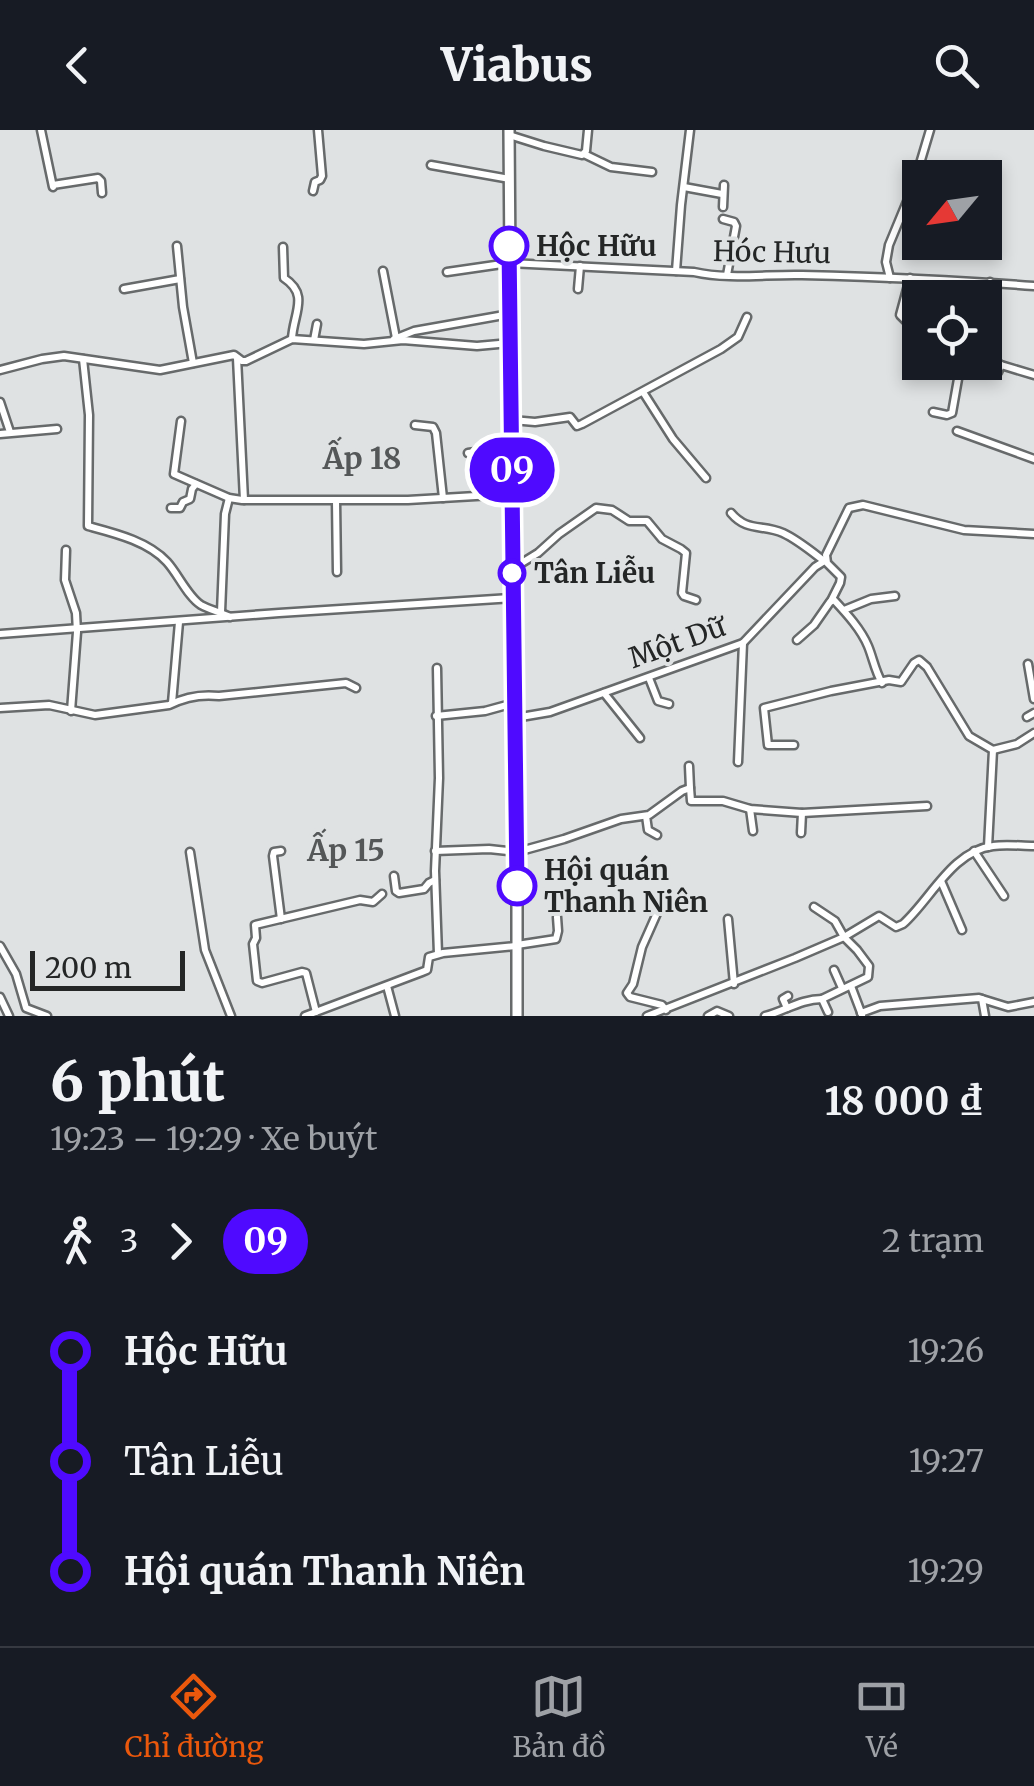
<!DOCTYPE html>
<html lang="vi">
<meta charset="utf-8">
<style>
body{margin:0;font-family:Merriweather,serif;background:#20242c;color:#f1f3f6;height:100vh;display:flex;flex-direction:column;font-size:38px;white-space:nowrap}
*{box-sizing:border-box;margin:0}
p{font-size:32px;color:#9ea1a6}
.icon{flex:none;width:55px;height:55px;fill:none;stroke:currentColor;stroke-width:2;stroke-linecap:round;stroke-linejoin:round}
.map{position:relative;height:886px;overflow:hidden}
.drawer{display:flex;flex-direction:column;background:#171b24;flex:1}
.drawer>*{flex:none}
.badge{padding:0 20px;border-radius:32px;font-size:35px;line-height:65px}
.needle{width:65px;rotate:241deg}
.tools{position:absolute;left:902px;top:30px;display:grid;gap:20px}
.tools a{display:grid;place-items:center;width:100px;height:100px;border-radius:0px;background:#171b24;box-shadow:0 5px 15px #0003;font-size:50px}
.scale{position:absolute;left:30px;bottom:25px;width:155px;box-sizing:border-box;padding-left:10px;border:5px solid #242626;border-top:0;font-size:28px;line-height:35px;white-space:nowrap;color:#242626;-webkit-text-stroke:8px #dfe2e3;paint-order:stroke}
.map>.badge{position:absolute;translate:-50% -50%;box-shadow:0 0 0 5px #fff}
.legs{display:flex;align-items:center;gap:15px;height:110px;padding:0 50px;font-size:32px}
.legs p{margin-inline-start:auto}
.overview{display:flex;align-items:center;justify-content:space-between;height:170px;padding:0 50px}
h1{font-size:55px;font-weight:800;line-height:75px}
ul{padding:0 50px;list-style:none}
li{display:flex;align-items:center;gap:35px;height:110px;font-size:38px}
li i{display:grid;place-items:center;width:15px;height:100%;margin:0 12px;background:currentColor}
li i::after{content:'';width:25px;height:25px;margin:-12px;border:8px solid;border-radius:50%;background:#171b24}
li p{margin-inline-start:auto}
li:first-child i{background:linear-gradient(#0000 50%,currentColor 0)}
li:last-child i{background:linear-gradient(currentColor 50%,#0000 0)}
header{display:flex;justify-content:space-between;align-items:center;height:130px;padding:0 50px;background:#171b24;font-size:45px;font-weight:800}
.tabs{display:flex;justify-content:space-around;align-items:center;height:140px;border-top:2px solid #363941;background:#171b24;font-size:28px;color:#9ea1a6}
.tabs a{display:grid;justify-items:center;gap:5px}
.tabs .on{color:#ea580c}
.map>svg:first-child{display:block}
</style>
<header><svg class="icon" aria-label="back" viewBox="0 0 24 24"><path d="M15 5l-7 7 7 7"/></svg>Viabus<svg class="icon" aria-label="search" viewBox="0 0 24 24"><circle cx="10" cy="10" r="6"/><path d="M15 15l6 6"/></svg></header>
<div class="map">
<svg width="1034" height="886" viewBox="0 0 1034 886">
<rect width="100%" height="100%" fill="#dfe2e3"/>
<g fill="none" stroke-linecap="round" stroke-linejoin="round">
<defs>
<g id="minor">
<path d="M41,0L53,57"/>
<path d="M509,5L544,16L582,25L586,21L588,0"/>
<path d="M584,24L611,37L652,42"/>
<path d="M431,35L510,49"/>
<path d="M53,55L98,48L101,51L102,63"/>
<path d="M684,57L722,64"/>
<path d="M313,61L315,52L320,50L322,46L318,0"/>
<path d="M723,77L724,55"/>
<path d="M723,89L734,92L736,96L727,145"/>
<path d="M177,116L183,177L193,233"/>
<path d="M283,117L284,148C310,165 293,184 292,209"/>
<path d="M383,141L396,208"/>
<path d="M676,141L681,75L690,0"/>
<path d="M447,142L509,133L694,142C729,150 767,144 802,145C880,147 957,150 1034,156"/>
<path d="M890,148L886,132L889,115L913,57L930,0"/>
<path d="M124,159L180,149"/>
<path d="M578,159L580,136"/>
<path d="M985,170L990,152"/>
<path d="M906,191L900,185L910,148"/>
<path d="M394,209L414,201L510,184"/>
<path d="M314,210L317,194"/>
<path d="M237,228L244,370"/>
<path d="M985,228L1001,235L998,242"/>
<path d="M83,229L89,285L88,396C114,403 148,411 167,432C178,444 188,467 201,475C210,480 220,482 230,487"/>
<path d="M1001,235L1034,245"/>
<path d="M0,240L42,229L64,226L160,240L234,225L242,231H246L292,209L364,214L403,210L477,216L511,213"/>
<path d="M643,262L673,309L706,348"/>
<path d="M0,272L10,302"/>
<path d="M933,282L947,285L952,283L961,232"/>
<path d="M512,290L535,292L570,287L577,296L582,294L721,219L738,207L747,187"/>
<path d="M181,291L174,344L229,368L242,370H408L512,364"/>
<path d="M415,295L433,297L436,303L443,368"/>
<path d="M957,301L1034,329"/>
<path d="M0,304L57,299"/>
<path d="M468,323L512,317"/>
<path d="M336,371L337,442"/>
<path d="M171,378H180L183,372L190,369L192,359L196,354"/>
<path d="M731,383C747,402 762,394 783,403C798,410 811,421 824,431"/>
<path d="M66,420L65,450L76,483L77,502L71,581"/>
<path d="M512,439L538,423L559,404L596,378L612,380L629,391H647L662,409L681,419L686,423L682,463L684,466L696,470"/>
<path d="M831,471L840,453L841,447L827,433L826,425L849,378L863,375L964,400L1034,404"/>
<path d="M844,480L871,469L895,466"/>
<path d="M221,482L225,384L229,368"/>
<path d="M0,504L279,483L512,468"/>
<path d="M797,510L814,495L830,472L834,470C846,483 861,499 868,516C873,528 875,541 882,553"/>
<path d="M1028,534L1034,569"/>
<path d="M437,538L439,648L435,741L438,824"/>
<path d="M649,548L658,571L669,574"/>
<path d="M604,563L640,608"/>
<path d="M172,573L179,492"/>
<path d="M0,578L49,575L95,585L169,575C185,567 202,564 219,566L346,553L356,558"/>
<path d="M436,586L485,581L514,573"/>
<path d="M1027,587L1034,583"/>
<path d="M515,588L550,582L743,513L815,437L826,430"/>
<path d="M794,615H768L764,578L831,561L889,550L901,552L914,533L919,530L927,537L969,606L993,620L988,717"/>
<path d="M993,620L1017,614L1034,603"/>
<path d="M738,632L743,513"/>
<path d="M689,636L690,658"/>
<path d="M750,679L753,701"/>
<path d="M646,686L648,700L657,705"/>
<path d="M801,703L802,683"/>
<path d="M435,721L489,719L517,722L564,709L621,689L649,685L682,661L690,658L691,671H723L750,679L802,683L927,676"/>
<path d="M974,721L1004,766"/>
<path d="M190,722L205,820L231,886"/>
<path d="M394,746L396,761L399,763L424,759L429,753L435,750"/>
<path d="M941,751L962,800"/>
<path d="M662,772L642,817L633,854L627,863L630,867L662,875L666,880"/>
<path d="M814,777L835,791L844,807L857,820L869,836L868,847L822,869L828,882"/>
<path d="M281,789L273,726L274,722L281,721"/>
<path d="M728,789L734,854"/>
<path d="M517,815L556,809L558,801L557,787"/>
<path d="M0,816L16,844L26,878L47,886"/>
<path d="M834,840L842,858"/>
<path d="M387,856L395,886"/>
<path d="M851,856L862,885"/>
<path d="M0,867L9,886"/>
<path d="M982,869L1008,877L1034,872"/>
<path d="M787,878L783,869L788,866"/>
<path d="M316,882L306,843L302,842L262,853L257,851L253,814L256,808L255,795L360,770L373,772L382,764"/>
<path d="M861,883L880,876L979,868L982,869L985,886"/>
<path d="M305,886L422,842L427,840L429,827L443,823L516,816"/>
<path d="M647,886L795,828L844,807L879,786L896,797L903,794C931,769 952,721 993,716C1006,714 1021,716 1034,716"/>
<path d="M708,886L717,881L729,886"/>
<path d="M765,886C785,881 801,869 822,869"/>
</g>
<path id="secondary" d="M509,0L513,543L517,722V886"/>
</defs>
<use href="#minor" stroke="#676a6b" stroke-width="11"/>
<use href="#secondary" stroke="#676a6b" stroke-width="14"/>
<use href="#minor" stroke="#fff" stroke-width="6"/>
<use href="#secondary" stroke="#fff" stroke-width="9"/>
</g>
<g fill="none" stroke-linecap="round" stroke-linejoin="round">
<defs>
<path id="line-1" d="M509,116L517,756"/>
</defs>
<use href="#line-1" stroke="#fff" stroke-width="22"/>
<use href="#line-1" stroke="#4f0aff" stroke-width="15"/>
</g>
<g fill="#fff" stroke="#4f0aff" stroke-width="5">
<circle cx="509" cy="116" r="18"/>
<circle cx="512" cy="443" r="12"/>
<circle cx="517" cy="756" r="18"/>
</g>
<g text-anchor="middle" stroke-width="8" stroke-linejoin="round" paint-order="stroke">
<g font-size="28" font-weight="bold" fill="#242626" stroke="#dfe2e3" text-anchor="start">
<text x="536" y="126">Hộc Hữu</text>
<text x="534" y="453">Tân Liễu</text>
<text x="544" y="750">Hội quán<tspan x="544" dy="32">Thanh Niên</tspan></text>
</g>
<g font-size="28" fill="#242626" stroke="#dfe2e3">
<text transform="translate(772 122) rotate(1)" y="10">Hóc Hưu</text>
<text transform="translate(677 512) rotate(-20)" y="10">Một Dữ</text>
</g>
<g font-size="30" font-weight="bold" fill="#545758" stroke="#dfe2e3">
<text x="362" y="339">Ấp 18</text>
<text x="346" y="731">Ấp 15</text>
</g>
</g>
</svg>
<div class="tools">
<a><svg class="needle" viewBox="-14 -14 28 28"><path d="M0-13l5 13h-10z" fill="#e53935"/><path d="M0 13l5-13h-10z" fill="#9ea1a6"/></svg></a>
<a><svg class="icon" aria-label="locate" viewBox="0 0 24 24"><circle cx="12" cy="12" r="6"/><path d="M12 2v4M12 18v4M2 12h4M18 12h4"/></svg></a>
</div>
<div class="scale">200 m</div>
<b class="badge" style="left:512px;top:340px;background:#4f0aff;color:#fff">09</b>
</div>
<section class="drawer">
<div class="overview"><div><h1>6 phút</h1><p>19:23 – 19:29 · Xe buýt</p></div><b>18 000 ₫</b></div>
<div class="legs"><svg class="icon" aria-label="walk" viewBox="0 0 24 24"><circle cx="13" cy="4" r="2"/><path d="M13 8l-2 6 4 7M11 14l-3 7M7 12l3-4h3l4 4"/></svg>3<svg class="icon" aria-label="forward" viewBox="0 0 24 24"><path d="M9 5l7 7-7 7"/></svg><b class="badge" style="background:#4f0aff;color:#fff">09</b><p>2 trạm</p></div>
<ul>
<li><i style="color:#4f0aff"></i><b>Hộc Hữu</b><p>19:26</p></li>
<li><i style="color:#4f0aff"></i><span>Tân Liễu</span><p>19:27</p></li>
<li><i style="color:#4f0aff"></i><b>Hội quán Thanh Niên</b><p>19:29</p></li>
</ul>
</section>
<nav class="tabs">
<a class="on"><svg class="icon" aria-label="directions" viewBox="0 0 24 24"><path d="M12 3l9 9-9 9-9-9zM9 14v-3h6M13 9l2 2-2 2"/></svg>Chỉ đường</a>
<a><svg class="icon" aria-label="map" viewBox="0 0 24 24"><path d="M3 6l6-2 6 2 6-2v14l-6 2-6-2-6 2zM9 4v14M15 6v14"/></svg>Bản đồ</a>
<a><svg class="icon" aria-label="tickets" viewBox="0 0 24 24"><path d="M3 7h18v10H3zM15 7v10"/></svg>Vé</a>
</nav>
